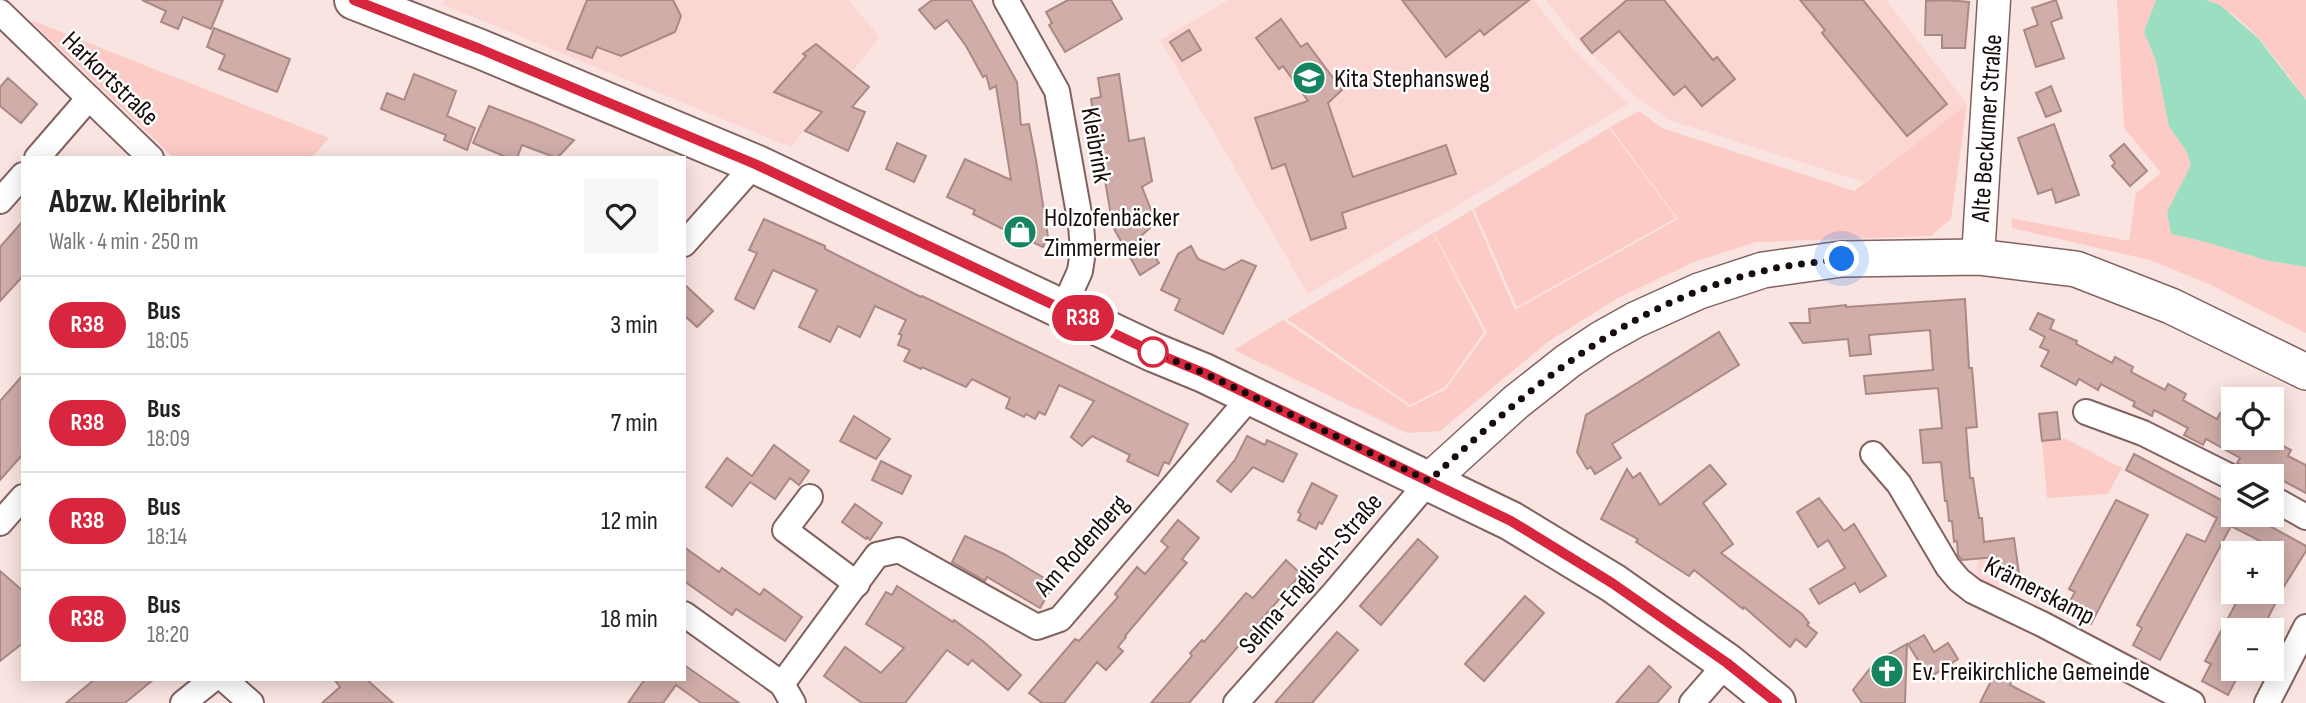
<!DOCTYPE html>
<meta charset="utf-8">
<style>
body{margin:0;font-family:"Sofia Sans Condensed",sans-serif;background:#f6f6f6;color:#222;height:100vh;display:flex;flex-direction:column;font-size:26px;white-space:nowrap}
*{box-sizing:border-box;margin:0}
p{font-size:23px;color:#767676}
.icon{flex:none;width:38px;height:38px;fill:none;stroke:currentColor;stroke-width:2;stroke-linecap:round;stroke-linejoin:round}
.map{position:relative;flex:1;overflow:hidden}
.side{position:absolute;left:21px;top:156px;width:665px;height:525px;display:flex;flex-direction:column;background:#fff;border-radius:0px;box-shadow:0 4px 18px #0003}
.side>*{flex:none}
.badge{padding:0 14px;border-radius:23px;font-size:24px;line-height:46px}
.tools{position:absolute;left:2221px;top:387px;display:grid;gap:14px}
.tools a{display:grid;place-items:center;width:63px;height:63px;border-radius:0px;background:#fff;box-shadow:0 4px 18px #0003;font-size:35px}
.you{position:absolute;width:35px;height:35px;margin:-18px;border:5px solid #fff;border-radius:50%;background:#1a73e8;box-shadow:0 0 0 10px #1a73e833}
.map>.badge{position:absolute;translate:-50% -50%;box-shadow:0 0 0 4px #fff}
.round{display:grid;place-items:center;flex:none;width:74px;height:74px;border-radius:0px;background:#f6f6f6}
.headline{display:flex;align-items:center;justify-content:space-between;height:119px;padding:0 28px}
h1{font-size:33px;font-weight:700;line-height:52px}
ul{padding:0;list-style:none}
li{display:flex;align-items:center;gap:21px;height:98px;padding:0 28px;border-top:2px solid #e0e0e0}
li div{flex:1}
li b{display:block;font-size:26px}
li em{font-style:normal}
li .badge{min-width:77px;font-weight:700;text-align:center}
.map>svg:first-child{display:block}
</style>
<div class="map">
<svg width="2306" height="703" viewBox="0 0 2306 703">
<rect width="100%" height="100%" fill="#fae4e1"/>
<g fill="#fbd6d2">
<path d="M446,0H848L880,37L791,147L442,4Z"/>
<path d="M1229,0H1533L1573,49L1628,104L1308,294L1160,40Z"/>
<path d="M1546,0H1886L1967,104L1864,182L1669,120L1636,97L1579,42Z"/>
<path d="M2014,538L2019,574L1999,577V588L1977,582V559L1959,561L1957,542Z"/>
</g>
<g fill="#fccbc6">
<path d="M2117,0H2156L2144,32L2156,61L2169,127L2186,150L2191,165L2167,212L2171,234L2206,242L2265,260L2306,267V333L2209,284L2150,260L2012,228L2011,218L2129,241L2136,193L2161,173L2124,128Z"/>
<path d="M2206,0H2306V100C2279,64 2250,16 2206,0Z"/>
<path d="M33,21L329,138L312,157H173L32,22Z"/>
<path d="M1967,104L1951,219L1931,236L1756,242L1694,262L1618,298L1549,341L1440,431L1407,433L1234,350L1283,320L1410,407L1446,389L1487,332L1434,233L1472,210L1515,310L1678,219L1610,127L1639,111L1662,128L1854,191Z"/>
<path d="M1609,128L1676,218L1517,307L1474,209Z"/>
<path d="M1433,233L1484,332L1445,387L1410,405L1287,319Z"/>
<path d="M2066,439L2122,468L2108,494L2047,498L2042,441Z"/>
</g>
<path fill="#9cdec1" d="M2156,0H2206L2220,5L2258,38L2306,100V267L2265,260L2206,242L2171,234L2167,212L2191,165L2186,150L2169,127L2156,61L2144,32Z"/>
<g fill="#d0ada9" stroke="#aa8884" stroke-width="2">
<path d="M142,0H223L211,29L183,17L178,29L161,22L166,11Z"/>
<path d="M587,0H673L681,16L675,32L621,56L597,47L592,58L567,49Z"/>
<path d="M932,0H971L1017,82L1021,125L1029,124L1036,160L1048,237L1043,247L1030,241L1028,244L1008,234L1009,232L973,214L975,210L947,197L965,159L1011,180L996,86L990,89L986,75L983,77L966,46L947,20L935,29L919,10Z"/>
<path d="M1068,0H1111L1122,19L1065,52L1049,25L1052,23L1046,12Z"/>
<path d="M1402,0H1529L1484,35L1480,30L1446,57Z"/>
<path d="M1627,0H1664L1713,60L1717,57L1735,79L1702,106L1685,86L1674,95L1619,31L1592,53L1581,39Z"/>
<path d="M1800,0H1863L1947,104L1907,136L1822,33L1825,30Z"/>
<path d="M1946,0L1969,2L1965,48H1942V35H1925L1926,1Z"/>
<path d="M2056,0L2062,18L2051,22L2064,58L2036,67L2024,30L2038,25L2032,8Z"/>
<path d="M1281,19L1301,47L1307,43L1342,90L1328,103L1353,177L1446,145L1456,174L1342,213L1346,228L1311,240L1285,164L1272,169L1255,118L1308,101L1283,66L1279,69L1256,38Z"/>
<path d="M214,28L290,59L277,92L219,69L225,55L207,47Z"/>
<path d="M1189,30L1201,50L1182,61L1170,42Z"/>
<path d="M816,44L869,87L852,107L865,112L848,151L805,131L822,112L774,92L806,56L803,54Z"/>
<path d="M414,74L456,91L447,116L475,128L467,150L444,140L446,135L381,109L387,93L404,100Z"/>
<path d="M1119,74L1129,141L1144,138L1152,181L1142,187L1155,220L1148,222L1150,228L1141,236L1159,263L1140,275L1113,227L1091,99L1101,97L1098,78Z"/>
<path d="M8,78L37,104L21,123L0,106V87Z"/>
<path d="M2051,86L2061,111L2046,117L2036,93Z"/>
<path d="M489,106L533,123L574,140L557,158L522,145L517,158H508L473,143Z"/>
<path d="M2054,124L2079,195L2056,203L2052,189L2038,194L2018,138Z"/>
<path d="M897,143L926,156L914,182L886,169Z"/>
<path d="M2124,144L2147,171L2130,186L2112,166L2115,163L2110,156Z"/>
<path d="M764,219L825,246V249L921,297L922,296L1188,424L1169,464L1164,462L1158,476L1127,461L1130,455L1092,436L1082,446L1071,437L1094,401L1059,385L1045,415L1039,412L1035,419L1026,414L1024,417L1006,408L1010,398L972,379L966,387L922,367L921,369L904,361L910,350L898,345L902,335L899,334L906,320L875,306L860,337L838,326L830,342L799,327L817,290L773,270L754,309L735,299L757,253L749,250Z"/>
<path d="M23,221V276L0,301V247Z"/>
<path d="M1191,246L1198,259L1224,270L1242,260L1256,266L1223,334L1175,310L1180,299L1161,290L1178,254Z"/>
<path d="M684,284L713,311L697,327L684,315Z"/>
<path d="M1965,299L1968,351L1969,368H1972L1977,427L1966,428L1970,478H1973L1979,518H1982L1984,542L2014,538L2019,574L1998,577L1996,557L1962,560L1958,555L1957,541L1954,542L1952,521H1949L1947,501H1945L1941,462L1923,463L1920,430L1942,428L1938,388L1866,394L1864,376L1933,370L1930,330L1869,335L1871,354L1850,356L1848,339L1803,343L1790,323H1810L1809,309L1846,305V307Z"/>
<path d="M2038,313L2054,320L2050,329L2077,341L2076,344L2112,363L2115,357L2133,367L2131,372L2165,390L2168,384L2186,394L2183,400L2217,419L2220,413L2233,420V438H2268L2291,450L2288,456L2306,465V493L2259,468L2256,473L2237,463L2240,458L2206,439L2203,445L2184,435L2188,428L2154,410L2152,416L2133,406L2135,402L2101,384L2098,390L2079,379L2076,385L2041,366L2049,351L2040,347L2045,337L2030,329Z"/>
<path d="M1719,332L1739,365L1612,444L1621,458L1595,474L1591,467L1587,469L1577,452L1586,415Z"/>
<path d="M23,375V454L0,480V401Z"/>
<path d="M2057,412L2060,439L2042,441L2039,414Z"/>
<path d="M854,416L890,439L876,459L840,441Z"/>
<path d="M1247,436L1265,445L1267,440L1297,454L1283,482L1253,467L1231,492L1217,481L1235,460Z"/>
<path d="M774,445L809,471L799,485L790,478L775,499L750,482L732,506L706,487L727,458L752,476Z"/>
<path d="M2134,454L2225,502L2230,492L2233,493V514H2248L2306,546V551L2283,588L2265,624L2260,622L2256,630H2233L2232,676L2237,678L2228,695L2202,681L2211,664L2205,661L2242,592H2272V547L2231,526L2160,660L2133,645L2142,628L2137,625L2187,534L2205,542L2217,518L2126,470Z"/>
<path d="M881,461L911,476L902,494L872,480Z"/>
<path d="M1710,465L1726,484L1703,503L1733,544L1721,553L1802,614L1809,623L1807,625L1817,633L1806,647L1796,639L1790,647L1744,607L1743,609L1694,570L1689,576L1636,542L1638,539L1601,519L1627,469L1633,478L1640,473L1660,505Z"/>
<path d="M1312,483L1337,496L1322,524L1319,522L1316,529L1298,520L1301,514L1298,512Z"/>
<path d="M1819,498L1844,531L1854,524L1886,576L1860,592L1855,583L1819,604L1810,589L1845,568L1828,540L1818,547L1797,512Z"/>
<path d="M2116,500L2148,515L2091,624L2065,610L2075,592L2069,589Z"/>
<path d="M855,504L882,523L870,540L867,537L866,539L842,522Z"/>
<path d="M1178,520L1199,538L1182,559L1187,563L1184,566L1125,636L1126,637L1118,647L1123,651L1106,670L1097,662L1064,703H1042L1029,693L1075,639L1079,641L1118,597L1115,594L1137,567L1145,574L1168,547L1161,541Z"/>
<path d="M965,536L1004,554L1054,584L1040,608L987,577L985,581L952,562Z"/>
<path d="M1418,539L1438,557L1381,625L1360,606Z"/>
<path d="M684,547L719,572L722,568L760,595L764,589L802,617L785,641L736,609L732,615L684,581Z"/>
<path d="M1286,560L1301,574L1189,703H1151L1192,656L1190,653L1202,640L1204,642L1246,593L1253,598Z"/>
<path d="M0,571L23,591V643L0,661Z"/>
<path d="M897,586L953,622L954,620L984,642L1021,675L1008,690L972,660L968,665L947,650L905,703H862L824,676L845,647L881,673L904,648L866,624L886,592L892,595Z"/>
<path d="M1525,596L1544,613L1484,681L1465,664Z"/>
<path d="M1337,632L1358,650L1312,703H1275Z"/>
<path d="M1924,635L1934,652L1948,643L1958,659L1929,678L1908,644Z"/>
<path d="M1907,644L1905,703H1862L1853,690L1875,662Z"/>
<path d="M684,665L739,703H701L676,685L663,703H628L645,679H684Z"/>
<path d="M1649,666L1671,687L1657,703H1616Z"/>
<path d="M1996,671L2012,679L2010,685L2045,703H1980Z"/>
<path d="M95,679H154L125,703H66Z"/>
<path d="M334,679H366L393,703H322L340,687Z"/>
</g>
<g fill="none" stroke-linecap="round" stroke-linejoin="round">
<defs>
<g id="minor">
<path d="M1006,0L1057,91L1081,225L1083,251L1080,271L1063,309"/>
<path d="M0,12L151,158"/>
<path d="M37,158L89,98"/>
<path d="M0,201L23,175"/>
<path d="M684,244L755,164"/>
<path d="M2086,412L2143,433L2233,478"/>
<path d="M1873,454L1899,484L1948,567L1959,580L1973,591L2042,624L2192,703"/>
<path d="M810,497L785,530L857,584"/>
<path d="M2272,498L2306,517"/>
<path d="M0,523L23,497"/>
<path d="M684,614L782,684L793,703"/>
<path d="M224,679L251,703"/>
<path d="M782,684L877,555L899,550L1037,627L1060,619L1251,396"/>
<path d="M183,703L213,679"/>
<path d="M1236,703L1334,593L1429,481"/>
<path d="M1692,703L1727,663"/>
<path d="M2267,703L2306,627"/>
</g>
<path id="tertiary" d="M1978,257L1994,0"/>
<path id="secondary" d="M1429,481L1516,402L1568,361L1601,339L1635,320L1699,291L1763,270L1842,259L1978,257L2076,269L2171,306L2306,372"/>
<path id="primary" d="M354,0L480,49L755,164L1153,352L1204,373L1511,521L1613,583L1727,663L1776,703"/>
</defs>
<use href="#minor" stroke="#82625f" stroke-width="28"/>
<use href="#tertiary" stroke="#82625f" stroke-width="35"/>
<use href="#secondary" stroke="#82625f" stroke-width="38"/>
<use href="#primary" stroke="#82625f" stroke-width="42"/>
<use href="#minor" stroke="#fff" stroke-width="24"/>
<use href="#tertiary" stroke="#fff" stroke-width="32"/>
<use href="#secondary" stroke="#fff" stroke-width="35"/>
<use href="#primary" stroke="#fff" stroke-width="38"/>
</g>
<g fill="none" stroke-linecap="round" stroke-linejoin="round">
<defs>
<path id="line" d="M354,0L480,49L755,164L1153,352L1204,373L1511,521L1612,583L1727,663L1777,703"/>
</defs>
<use href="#line" stroke="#fff" stroke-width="16"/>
<use href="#line" stroke="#d7263d" stroke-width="10"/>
<path stroke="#180c0b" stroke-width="7" stroke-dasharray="0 12.6" d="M1153,352L1204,373L1429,481C1530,387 1624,304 1763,271C1788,264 1816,263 1842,259"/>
</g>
<defs>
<symbol id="school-disc" viewBox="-11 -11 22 22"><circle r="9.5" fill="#168461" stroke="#fff"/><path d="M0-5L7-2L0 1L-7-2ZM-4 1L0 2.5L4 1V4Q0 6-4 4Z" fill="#fff"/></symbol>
<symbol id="shop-disc" viewBox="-11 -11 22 22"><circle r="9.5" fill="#168461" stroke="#fff"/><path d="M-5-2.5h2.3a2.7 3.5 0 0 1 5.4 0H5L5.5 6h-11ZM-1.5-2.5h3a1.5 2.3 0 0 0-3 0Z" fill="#fff"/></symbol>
<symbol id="church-disc" viewBox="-11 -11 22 22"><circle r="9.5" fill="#168461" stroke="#fff"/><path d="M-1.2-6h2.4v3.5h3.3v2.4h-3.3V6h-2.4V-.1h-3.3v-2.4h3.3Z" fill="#fff"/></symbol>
</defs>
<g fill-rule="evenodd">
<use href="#school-disc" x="1290" y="59" width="38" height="38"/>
<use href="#shop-disc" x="1001" y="213" width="38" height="38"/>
<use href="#church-disc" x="1868" y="652" width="38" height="38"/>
</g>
<circle fill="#fff" stroke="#d7263d" stroke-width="3.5" cx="1153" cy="352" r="14"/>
<g text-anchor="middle" stroke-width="5" stroke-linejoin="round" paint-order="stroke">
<g font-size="26" fill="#180c0b" stroke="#fff">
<text transform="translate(111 78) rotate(44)" y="9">Harkortstraße</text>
<text transform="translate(1986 128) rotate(-86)" y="9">Alte Beckumer Straße</text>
<text transform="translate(1097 145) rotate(80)" y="9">Kleibrink</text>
<text transform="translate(1081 545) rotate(-48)" y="9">Am Rodenberg</text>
<text transform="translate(1310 573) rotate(-49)" y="9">Selma-Englisch-Straße</text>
<text transform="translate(2040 590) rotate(27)" y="9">Krämerskamp</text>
</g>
<g font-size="26" fill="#180c0b" stroke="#fff" text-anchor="start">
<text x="1334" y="87">Kita Stephansweg</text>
<text x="1044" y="226">Holzofenbäcker<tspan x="1044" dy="30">Zimmermeier</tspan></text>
<text x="1912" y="680">Ev. Freikirchliche Gemeinde</text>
</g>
</g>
</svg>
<div class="tools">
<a><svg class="icon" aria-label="locate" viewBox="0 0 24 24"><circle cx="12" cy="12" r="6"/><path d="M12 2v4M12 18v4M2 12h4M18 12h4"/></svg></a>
<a><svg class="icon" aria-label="layers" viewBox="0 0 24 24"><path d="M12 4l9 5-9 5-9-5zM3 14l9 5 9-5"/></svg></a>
<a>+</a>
<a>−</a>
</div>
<div class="you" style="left:1842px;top:259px"></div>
<b class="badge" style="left:1083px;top:318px;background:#d7263d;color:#fff">R38</b>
<section class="side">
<div class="headline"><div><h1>Abzw. Kleibrink</h1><p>Walk · 4 min · 250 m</p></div><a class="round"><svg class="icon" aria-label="heart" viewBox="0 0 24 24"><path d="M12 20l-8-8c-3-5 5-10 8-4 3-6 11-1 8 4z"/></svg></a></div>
<ul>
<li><span class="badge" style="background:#d7263d;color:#fff">R38</span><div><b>Bus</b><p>18:05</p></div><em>3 min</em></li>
<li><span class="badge" style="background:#d7263d;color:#fff">R38</span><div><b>Bus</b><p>18:09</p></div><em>7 min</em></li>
<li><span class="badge" style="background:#d7263d;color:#fff">R38</span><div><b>Bus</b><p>18:14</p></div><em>12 min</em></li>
<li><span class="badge" style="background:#d7263d;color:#fff">R38</span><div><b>Bus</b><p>18:20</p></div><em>18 min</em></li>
</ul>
</section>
</div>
